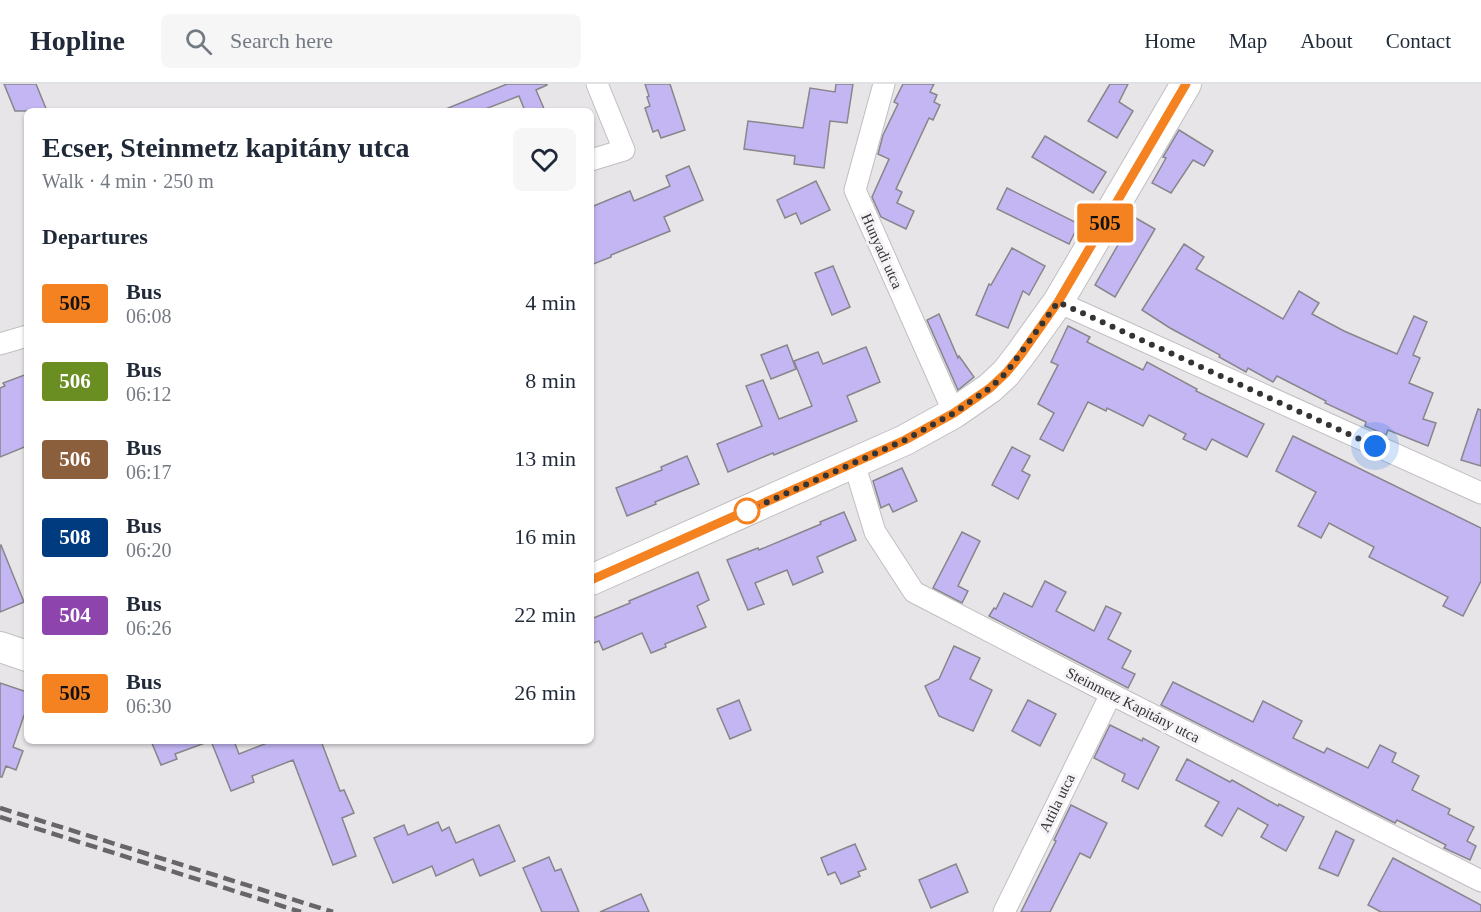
<!DOCTYPE html>
<meta charset="utf-8">
<style>
body{margin:0;font-family:Georgia,serif;background:#f6f6f7;color:#1f2937;height:100vh;display:flex;flex-direction:column;font-size:22px;white-space:nowrap}
*{box-sizing:border-box;margin:0}
p{font-size:20px;color:#747a83}
.icon{flex:none;width:33px;height:33px;fill:none;stroke:currentColor;stroke-width:2;stroke-linecap:round;stroke-linejoin:round}
.map{position:relative;flex:1;overflow:hidden}
.side{position:absolute;left:24px;top:24px;width:570px;height:636px;display:flex;flex-direction:column;background:#fff;border-radius:9px;box-shadow:0 2px 4px #0004}
.side>*{flex:none}
.badge{padding:0 12px;border-radius:4px;font-size:21px;line-height:39px}
.you{position:absolute;width:30px;height:30px;margin:-15px;border:4px solid #fff;border-radius:50%;background:#1a73e8;box-shadow:0 0 0 9px #1a73e833}
.map>.badge{position:absolute;translate:-50% -50%;box-shadow:0 0 0 3px #fff}
h2{padding:0 18px;font-size:22px;line-height:54px}
.round{display:grid;place-items:center;flex:none;width:63px;height:63px;border-radius:9px;background:#f6f6f7}
.head{display:flex;align-items:center;justify-content:space-between;height:102px;padding:0 18px}
h1{font-size:28px;font-weight:800;line-height:45px}
ul{padding:0;list-style:none}
li{display:flex;align-items:center;gap:18px;height:78px;padding:0 18px}
li div{flex:1}
li b{display:block;font-size:22px}
li em{font-style:normal}
li .badge{min-width:66px;font-weight:700;text-align:center}
header{display:flex;align-items:center;gap:36px;box-sizing:border-box;height:84px;padding:0 30px;background:#fff;border-bottom:2px solid #e0e1e3}
header strong{font-size:28px}
nav{display:flex;gap:33px;margin-inline-start:auto;font-size:21px}
.search{width:420px;height:54px;background:#f6f6f7;display:flex;align-items:center;gap:15px;box-sizing:border-box;padding:0 21px;border-radius:9px;color:#747a83;font-size:22px}
.map>svg:first-child{display:block}
</style>
<header>
<strong>Hopline</strong>
<div class="search"><svg class="icon" aria-label="search" viewBox="0 0 24 24"><circle cx="10" cy="10" r="6"/><path d="M15 15l6 6"/></svg>Search here</div>
<nav><a>Home</a><a>Map</a><a>About</a><a>Contact</a></nav>
</header>
<div class="map">
<svg width="1481" height="828" viewBox="0 0 1481 828">
<rect width="100%" height="100%" fill="#e8e5e9"/>
<g fill="#c3b6f3" stroke="#87868a" stroke-width="1.5">
<path d="M4,0H36L47,27H15Z"/>
<path d="M507,0H547V1L536,6L545,27H525L519,12L480,27H441Z"/>
<path d="M645,0H670L685,46L661,54L658,46L653,48L645,24L650,22L647,13L649,12Z"/>
<path d="M836,0H853L847,39L830,37L824,84L794,80L795,72L744,65L748,37L803,44L810,4L835,8Z"/>
<path d="M903,0H934L930,8L937,11L934,18L940,21L933,36L929,34L896,105L902,108L897,119L914,127L906,145L881,133L872,113L889,75L878,70L883,51L898,20L894,18Z"/>
<path d="M1110,0H1128L1119,18L1133,27L1117,54L1088,37Z"/>
<path d="M1179,46L1213,67L1204,82L1193,76L1171,109L1152,99L1166,74L1163,73Z"/>
<path d="M1045,52L1106,88L1093,109L1032,73Z"/>
<path d="M689,82L703,116L664,133L670,147L611,171V173L591,181V123L630,107L634,117L670,102L666,92Z"/>
<path d="M816,97L830,126L801,140L796,129L785,134L777,116Z"/>
<path d="M1007,104L1079,140L1069,160L997,125Z"/>
<path d="M1134,133L1155,145L1115,213L1095,201Z"/>
<path d="M1184,160L1204,173L1196,185L1283,235L1299,207L1319,219L1312,230L1344,247L1397,270L1414,232L1427,238L1413,271L1420,274L1409,299L1433,309L1423,335L1436,339L1428,362L1388,346L1386,351L1365,342L1366,338L1325,319L1326,317L1277,292L1273,298L1248,284L1246,288L1219,273L1220,271L1170,244L1142,226Z"/>
<path d="M1012,164L1045,182L1029,211L1023,207L1008,244L976,231L989,200L991,201Z"/>
<path d="M833,182L850,223L832,231L815,189Z"/>
<path d="M939,230L958,274L959,272L974,293L958,306L927,236Z"/>
<path d="M1068,242L1090,253L1087,258L1143,286L1147,278L1197,305L1196,307L1264,340L1247,373L1212,355L1206,366L1183,355L1186,350L1149,331L1143,342L1107,324L1106,327L1088,318L1063,367L1040,355L1054,329L1038,320L1058,281L1051,278Z"/>
<path d="M787,261L796,285L771,295L761,271Z"/>
<path d="M866,263L880,298L847,312L857,337L774,371L773,369L728,388L717,360L762,342L746,302L763,296L779,335L812,322L794,277L818,268L823,280Z"/>
<path d="M27,290V362L0,373V304L5,302L3,299Z"/>
<path d="M1478,325L1481,326V382L1461,376Z"/>
<path d="M1293,352L1481,444V497L1463,532L1443,522L1448,513L1369,473L1374,463L1329,439L1321,454L1298,442L1316,408L1276,387Z"/>
<path d="M1012,363L1030,372L1022,387L1030,391L1018,415L992,401Z"/>
<path d="M687,372L699,400L655,418L656,420L627,432L616,404L662,386L661,383Z"/>
<path d="M902,384L917,417L893,428L889,420L881,424L873,397Z"/>
<path d="M844,428L856,456L817,473L823,488L793,501L787,486L755,499L764,520L748,526L727,476L758,464L759,466L821,440L820,438Z"/>
<path d="M962,448L980,457L958,502L968,507L962,519L933,504Z"/>
<path d="M1,461L24,518L0,528V462Z"/>
<path d="M698,488L709,516L697,522L706,543L665,560L666,563L651,569L642,549L603,566L599,557L591,560V535L630,519L629,517Z"/>
<path d="M1045,497L1066,508L1056,527L1094,547L1106,522L1121,529L1108,555L1131,567L1122,584L1135,590L1128,604L989,532L994,524L996,525L1004,509L1032,523Z"/>
<path d="M954,562L980,574L970,595L992,606L973,647L939,632L925,602L939,595Z"/>
<path d="M1173,598L1253,638L1263,617L1302,637L1293,654L1324,669L1327,664L1368,684L1380,661L1396,669L1392,678L1419,692L1412,706L1450,725L1448,730L1474,743L1467,757L1476,762L1470,776L1444,764L1446,761L1397,736L1395,739L1161,621Z"/>
<path d="M0,599L27,608V623L13,663L23,667L16,686L6,682L2,693H0Z"/>
<path d="M739,616L751,646L730,655L717,625Z"/>
<path d="M1028,616L1056,630L1040,662L1012,647Z"/>
<path d="M1110,641L1142,657L1143,654L1159,663L1138,705L1122,697L1125,690L1094,674Z"/>
<path d="M151,657H205V659L175,670L177,675L161,681Z"/>
<path d="M211,657H234L239,670L272,657H321L340,707L344,706L354,729L342,734L356,772L333,781L293,676L252,692L254,698L231,707Z"/>
<path d="M1187,675L1230,698L1232,696L1278,722L1279,720L1304,733L1286,767L1261,753L1268,741L1238,724L1222,752L1205,742L1219,718L1176,696Z"/>
<path d="M1071,721L1107,739L1090,774L1080,769L1050,828H1021L1056,757L1054,756Z"/>
<path d="M438,738L442,747L449,743L456,759L499,741L515,777L480,792L473,775L436,792L432,782L393,799L374,754L404,741L408,751Z"/>
<path d="M1336,747L1354,756L1338,792L1319,784Z"/>
<path d="M855,760L866,785L858,788L860,792L841,800L835,788L828,791L821,774Z"/>
<path d="M549,773L555,787L561,785L579,828H542L523,784Z"/>
<path d="M1393,774L1481,821V828H1381L1368,821Z"/>
<path d="M956,780L968,808L931,824L919,796Z"/>
<path d="M641,810L649,828H600Z"/>
</g>
<g fill="none" stroke-linecap="round" stroke-linejoin="round">
<defs>
<g id="street">
<path d="M884,0L855,106L954,329"/>
<path d="M591,76L624,66L597,0"/>
<path d="M1058,218L1481,409"/>
<path d="M0,260L27,252"/>
<path d="M854,379L875,448L914,508L1111,610L1481,797"/>
<path d="M1004,828L1111,610"/>
</g>
<g id="secondary">
<path d="M591,496L905,356L954,329L990,304L1006,289L1020,271L1058,218L1186,0"/>
<path d="M0,563L27,572"/>
</g>
</defs>
<use href="#street" stroke="#c1bec2" stroke-width="23"/>
<use href="#secondary" stroke="#c1bec2" stroke-width="32"/>
<use href="#street" stroke="#fff" stroke-width="21"/>
<use href="#secondary" stroke="#fff" stroke-width="30"/>
<g stroke="#676667" stroke-width="4.5" stroke-dasharray="12 6" stroke-linecap="butt">
<path d="M0,724L333,828"/>
<path d="M0,733L301,828"/>
</g>
</g>
<g fill="none" stroke-linecap="round" stroke-linejoin="round">
<defs>
<path id="line" d="M591,496L905,356L954,329L990,304L1006,289L1020,272L1058,218L1186,0"/>
</defs>
<use href="#line" stroke="#fff" stroke-width="14"/>
<use href="#line" stroke="#f58220" stroke-width="9"/>
<path stroke="#353435" stroke-width="6" stroke-dasharray="0 10.8" d="M747,427L905,356L954,329L990,304L1006,289L1058,218L1375,362"/>
</g>
<circle fill="#fff" stroke="#f58220" stroke-width="3" cx="747" cy="427" r="12"/>
<g text-anchor="middle" stroke-width="6" stroke-linejoin="round" paint-order="stroke">
<g font-size="15" fill="#353435" stroke="#f5f3f6">
<text transform="translate(882 167) rotate(66)" y="5">Hunyadi utca</text>
<text transform="translate(1133 621) rotate(27)" y="5">Steinmetz Kapitány utca</text>
<text transform="translate(1057 719) rotate(-64)" y="5">Attila utca</text>
</g>
</g>
</svg>
<div class="you" style="left:1375px;top:362px"></div>
<b class="badge" style="left:1105px;top:139px;background:#f58220;color:#111">505</b>
<section class="side">
<div class="head"><div><h1>Ecser, Steinmetz kapitány utca</h1><p>Walk · 4 min · 250 m</p></div><a class="round"><svg class="icon" aria-label="heart" viewBox="0 0 24 24"><path d="M12 20l-8-8c-3-5 5-10 8-4 3-6 11-1 8 4z"/></svg></a></div>
<h2>Departures</h2>
<ul>
<li><span class="badge" style="background:#f58220;color:#111">505</span><div><b>Bus</b><p>06:08</p></div><em>4 min</em></li>
<li><span class="badge" style="background:#6b8e23;color:#fff">506</span><div><b>Bus</b><p>06:12</p></div><em>8 min</em></li>
<li><span class="badge" style="background:#8b5e3c;color:#fff">506</span><div><b>Bus</b><p>06:17</p></div><em>13 min</em></li>
<li><span class="badge" style="background:#003b80;color:#fff">508</span><div><b>Bus</b><p>06:20</p></div><em>16 min</em></li>
<li><span class="badge" style="background:#8e44ad;color:#fff">504</span><div><b>Bus</b><p>06:26</p></div><em>22 min</em></li>
<li><span class="badge" style="background:#f58220;color:#111">505</span><div><b>Bus</b><p>06:30</p></div><em>26 min</em></li>
</ul>
</section>
</div>
